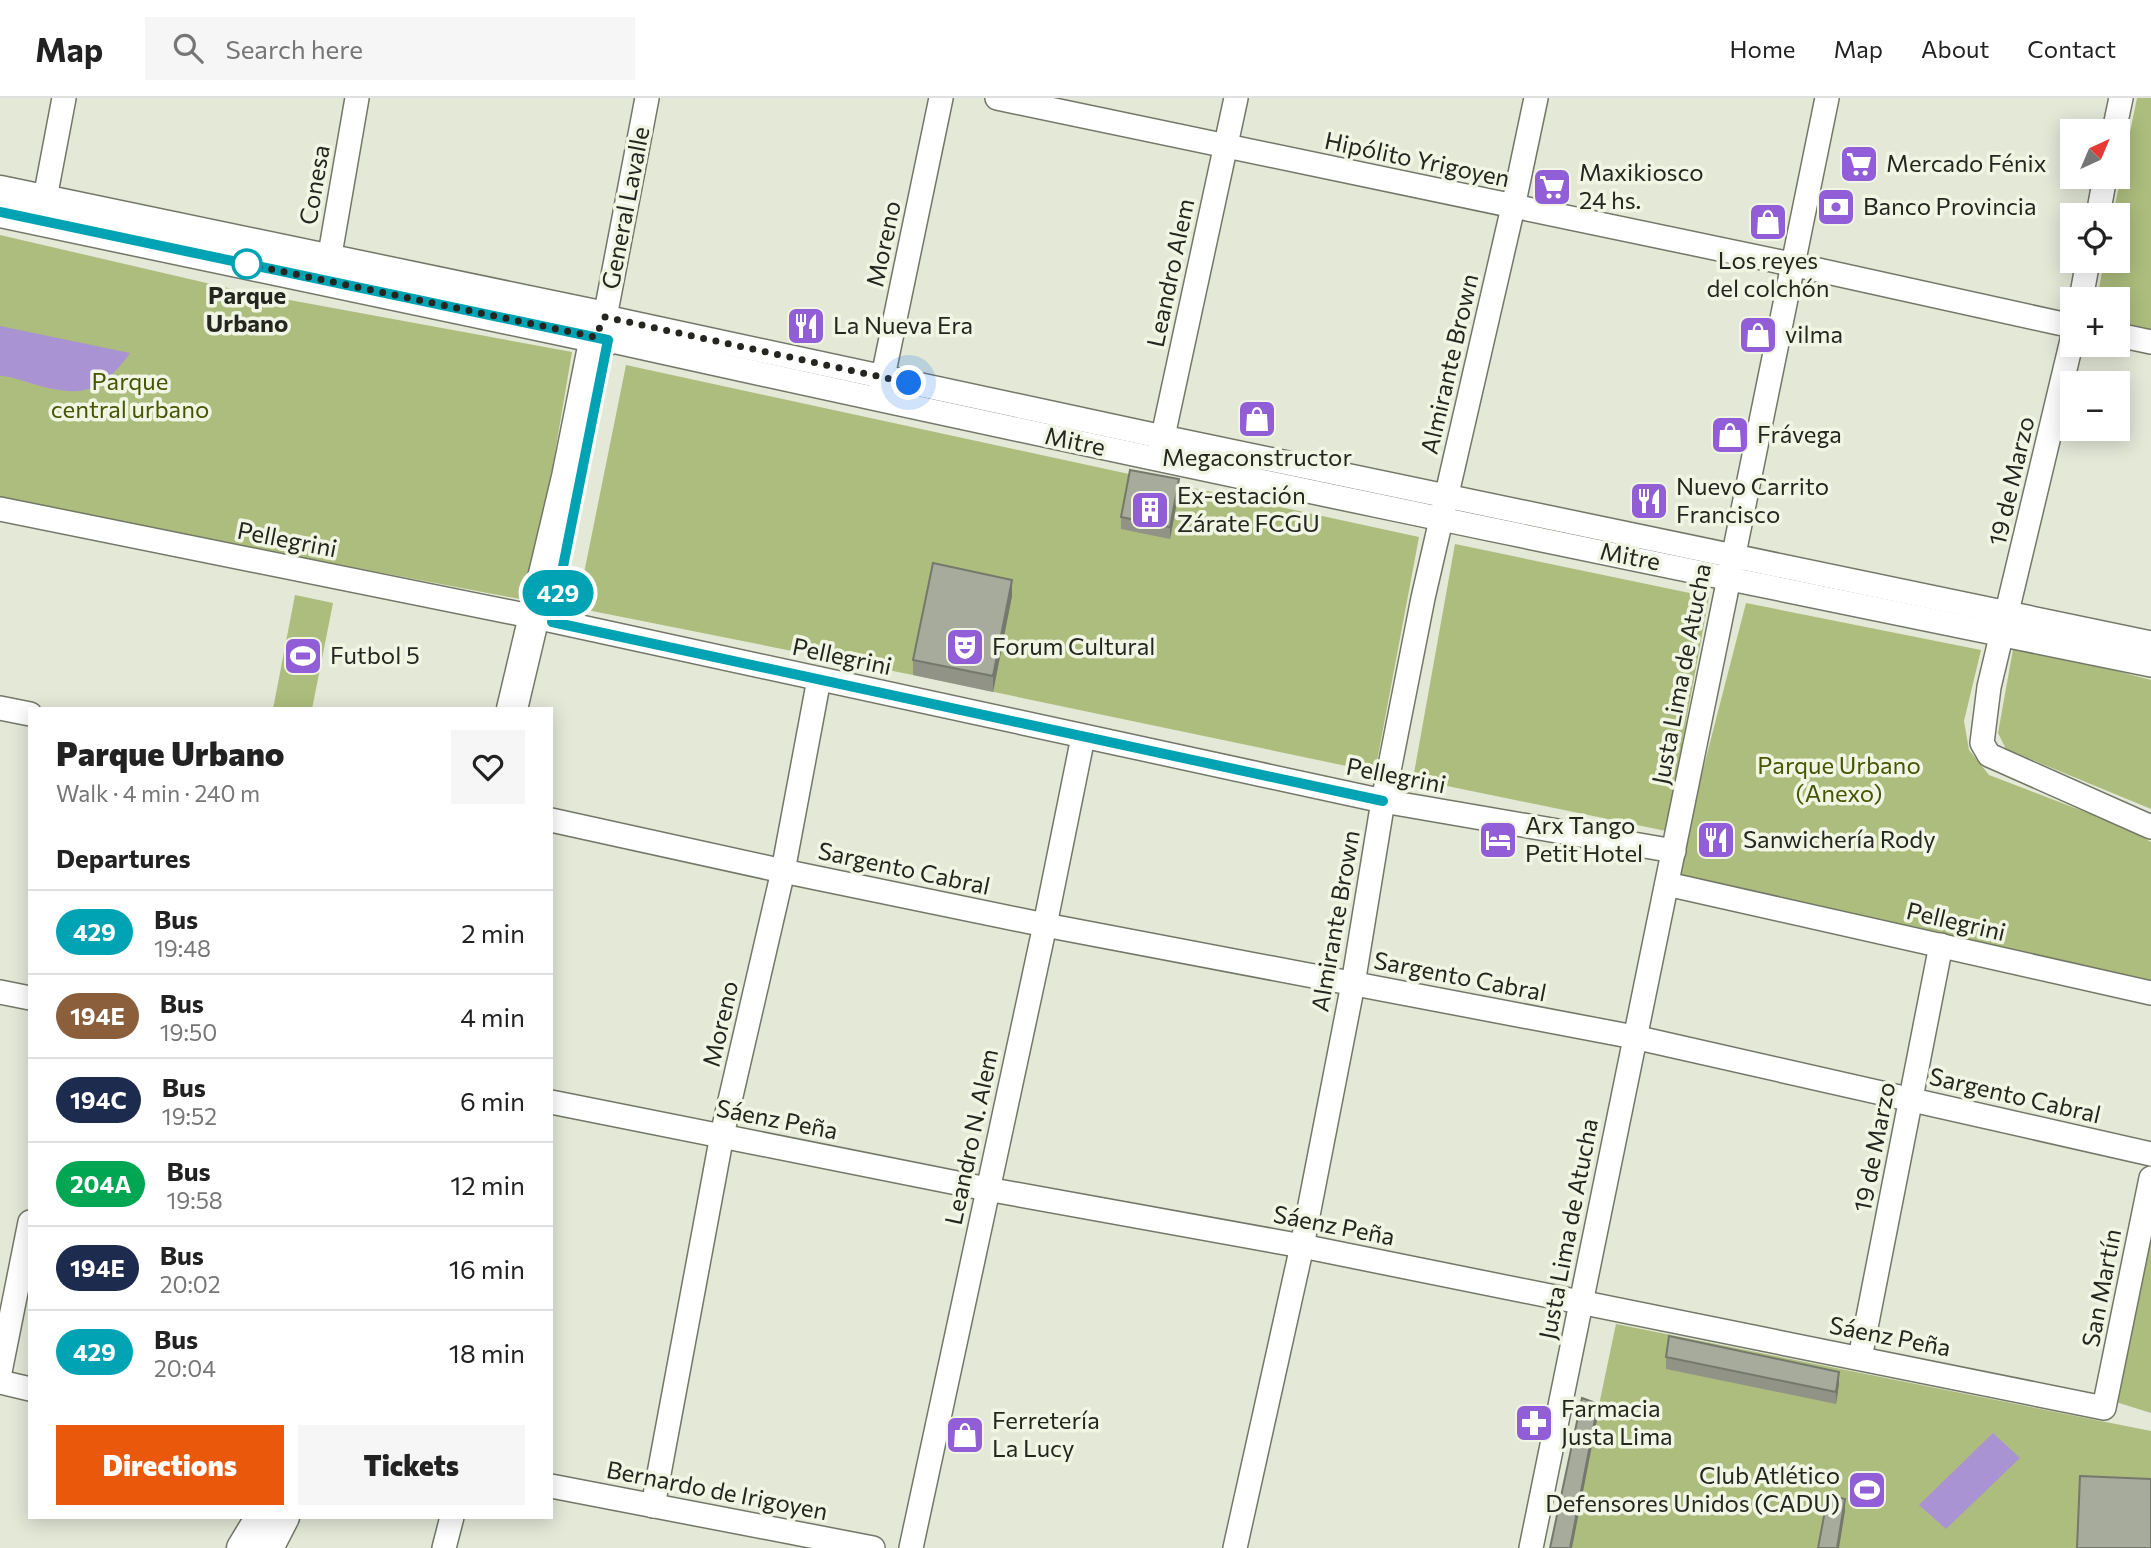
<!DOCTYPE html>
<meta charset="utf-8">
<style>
body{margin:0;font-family:Commissioner,sans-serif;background:#f6f6f6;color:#222;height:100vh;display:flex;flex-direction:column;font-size:26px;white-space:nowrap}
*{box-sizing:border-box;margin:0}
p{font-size:23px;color:#767676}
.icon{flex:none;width:38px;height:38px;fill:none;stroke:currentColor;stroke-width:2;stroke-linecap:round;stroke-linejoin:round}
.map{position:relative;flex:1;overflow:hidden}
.details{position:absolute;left:28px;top:609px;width:525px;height:812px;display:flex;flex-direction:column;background:#fff;border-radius:0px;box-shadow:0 4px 18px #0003}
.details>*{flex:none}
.badge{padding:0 14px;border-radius:23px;font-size:24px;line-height:46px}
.needle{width:46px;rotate:44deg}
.fabs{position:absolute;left:2060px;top:21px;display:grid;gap:14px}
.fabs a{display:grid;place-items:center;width:70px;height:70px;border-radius:0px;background:#fff;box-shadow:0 4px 18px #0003;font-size:35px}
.you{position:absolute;width:35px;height:35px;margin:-18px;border:5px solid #fff;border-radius:50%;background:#1a73e8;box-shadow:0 0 0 10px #1a73e833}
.map>.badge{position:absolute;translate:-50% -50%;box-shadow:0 0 0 4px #fff}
h2{padding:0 28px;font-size:26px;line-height:63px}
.round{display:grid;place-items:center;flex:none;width:74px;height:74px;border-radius:0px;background:#f6f6f6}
.headline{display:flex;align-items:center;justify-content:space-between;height:119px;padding:0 28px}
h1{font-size:33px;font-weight:800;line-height:52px}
.cta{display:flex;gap:14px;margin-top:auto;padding:14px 28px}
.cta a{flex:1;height:80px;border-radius:0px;background:#ea580c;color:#fff;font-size:28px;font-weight:800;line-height:80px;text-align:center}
.cta a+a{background:#f6f6f6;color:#222}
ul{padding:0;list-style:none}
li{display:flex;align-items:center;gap:21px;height:84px;padding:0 28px;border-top:2px solid #e0e0e0}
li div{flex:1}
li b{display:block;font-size:26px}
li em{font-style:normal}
li .badge{min-width:77px;font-weight:700;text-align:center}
header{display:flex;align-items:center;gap:42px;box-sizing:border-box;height:98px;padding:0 35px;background:#fff;border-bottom:2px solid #e0e0e0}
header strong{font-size:33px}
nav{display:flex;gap:38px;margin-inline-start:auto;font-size:24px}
.search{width:490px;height:63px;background:#f6f6f6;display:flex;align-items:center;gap:18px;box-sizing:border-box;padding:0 24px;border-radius:0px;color:#767676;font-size:26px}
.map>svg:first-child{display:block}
</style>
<header>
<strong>Map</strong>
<div class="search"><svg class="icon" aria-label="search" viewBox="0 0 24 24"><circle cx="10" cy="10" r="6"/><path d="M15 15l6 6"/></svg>Search here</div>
<nav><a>Home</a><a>Map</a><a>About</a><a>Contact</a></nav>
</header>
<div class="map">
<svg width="2151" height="1450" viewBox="0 0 2151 1450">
<rect width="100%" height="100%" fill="#e3e8d7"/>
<g fill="#adbd7d">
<path d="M2137,0H2151V234L2118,227V201H2097L2104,163H2118V117H2113Z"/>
<path d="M0,137L241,193L572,254L530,503L0,402Z"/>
<path d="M626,267L1419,439L1375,674L913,577L577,510Z"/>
<path d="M1455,446L1709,499L1666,733L1413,681Z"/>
<path d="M295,497L333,505L312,611H273Z"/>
<path d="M1746,505L1981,552L1964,623L1969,652L1989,677L2122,728L2151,744V887L1673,788Z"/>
<path d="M2014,546L2151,582V711L2006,651L1998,635Z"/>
<path d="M2151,1124V1315L2116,1304Z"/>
<path d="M1616,1226L2151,1333V1450H1569Z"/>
</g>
<g fill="#aa93d3">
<path d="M0,228L130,255C102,294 83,300 37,287C25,284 12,278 0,278Z"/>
<path d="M1993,1335L2020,1360L1946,1431L1919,1407Z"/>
</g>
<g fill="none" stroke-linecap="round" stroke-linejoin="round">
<defs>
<g id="minor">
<path d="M647,0L605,219L1163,339L2151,545"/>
<path d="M997,0L1791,166L2072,228"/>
<path d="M2114,33L2121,0"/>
<path d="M42,116L64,0"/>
<path d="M2098,117L2105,79"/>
<path d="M324,176L329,162L357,0"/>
<path d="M2081,201L2088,163"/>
<path d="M2118,237L2151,244"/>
<path d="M608,242C1121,356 1636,462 2151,567"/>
<path d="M2072,242L1989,589L1982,645L1989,657L2151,729"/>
<path d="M880,293L941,0"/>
<path d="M1160,352L1236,0"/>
<path d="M0,411L535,519L1383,703L1674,753"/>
<path d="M0,610L30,616"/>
<path d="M551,722L783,773L1045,827L1634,939L2151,1056"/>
<path d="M1667,786L2151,895"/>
<path d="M0,894L30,900"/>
<path d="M551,1004L987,1091L1302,1148L2104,1310L2151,1080"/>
<path d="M1860,1260L1941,847"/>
<path d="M0,1274L30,1124"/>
<path d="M0,1284L30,1291"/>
<path d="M551,1388L873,1450"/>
<path d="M653,1408L722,1037L783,773L819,581"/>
<path d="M444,1450L452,1419"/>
<path d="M911,1450L1045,827L1083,639"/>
<path d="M1235,1450L1302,1148L1353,886L1383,703L1423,500L1513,109L1536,0"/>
<path d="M1531,1450L1827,0"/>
</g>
<g id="major">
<path d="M0,93L605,219"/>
<path d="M0,114L608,242"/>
<path d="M512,611L567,379L595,239L603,223"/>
<path d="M242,1450L261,1419"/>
<path d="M268,1450L284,1419"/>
</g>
</defs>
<use href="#minor" stroke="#727767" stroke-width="26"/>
<use href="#major" stroke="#727767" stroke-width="33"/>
<use href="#minor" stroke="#fff" stroke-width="23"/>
<use href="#major" stroke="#fff" stroke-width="30"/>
</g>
<g fill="#909385">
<path d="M1179,393L1170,441L1121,431V419Z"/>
<path d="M1012,498L993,594L913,577V562Z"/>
<path d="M1666,1259L1839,1286L1836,1306L1666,1271Z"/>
</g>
<g fill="#75786c">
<path d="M1179,381V393L1170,441V429Z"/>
<path d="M1012,482V498L993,594V578Z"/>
<path d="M1839,1274V1286L1836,1306V1294Z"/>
<path d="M1598,1306V1317L1572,1450H1570Z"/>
<path d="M1845,1401V1413L1839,1450H1837Z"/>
</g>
<g fill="#a7ab9b" stroke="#75786c" stroke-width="2">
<path d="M1130,372L1179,381L1170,429L1121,419Z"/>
<path d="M933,465L1012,482L993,578L913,562Z"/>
<path d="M1669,1238L1839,1274L1836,1294L1666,1259Z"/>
<path d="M1582,1300L1598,1306L1570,1450H1550Z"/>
<path d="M2080,1378L2151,1381V1450H2077Z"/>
<path d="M1828,1397L1845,1401L1837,1450H1818Z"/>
</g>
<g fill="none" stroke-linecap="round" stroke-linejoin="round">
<defs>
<path id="line" d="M0,114L608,242L552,524L1383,703"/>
</defs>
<use href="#line" stroke="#fff" stroke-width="16"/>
<use href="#line" stroke="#00a3b4" stroke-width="10"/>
<path stroke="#24261f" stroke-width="7" stroke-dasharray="0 12.6" d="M247,166L595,239L605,219L909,285"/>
</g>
<defs>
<symbol id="supermarket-square" viewBox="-11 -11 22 22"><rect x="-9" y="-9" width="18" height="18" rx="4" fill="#915ed7" stroke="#f0f5e4"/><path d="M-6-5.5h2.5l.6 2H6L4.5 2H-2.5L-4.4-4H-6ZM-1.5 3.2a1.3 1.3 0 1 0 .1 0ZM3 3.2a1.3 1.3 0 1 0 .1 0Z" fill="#fff"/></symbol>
<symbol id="bank-square" viewBox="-11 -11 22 22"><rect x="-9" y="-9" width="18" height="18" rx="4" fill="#915ed7" stroke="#f0f5e4"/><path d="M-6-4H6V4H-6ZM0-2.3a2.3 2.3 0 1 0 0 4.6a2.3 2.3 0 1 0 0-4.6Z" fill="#fff"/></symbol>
<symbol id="shop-square" viewBox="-11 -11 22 22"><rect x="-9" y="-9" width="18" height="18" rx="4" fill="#915ed7" stroke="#f0f5e4"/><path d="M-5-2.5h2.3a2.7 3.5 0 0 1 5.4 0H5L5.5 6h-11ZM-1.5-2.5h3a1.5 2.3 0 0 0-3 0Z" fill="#fff"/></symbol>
<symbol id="restaurant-square" viewBox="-11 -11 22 22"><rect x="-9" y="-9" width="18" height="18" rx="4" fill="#915ed7" stroke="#f0f5e4"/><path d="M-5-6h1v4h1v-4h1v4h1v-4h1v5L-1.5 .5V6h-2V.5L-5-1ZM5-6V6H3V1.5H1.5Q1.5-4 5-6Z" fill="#fff"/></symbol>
<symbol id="building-square" viewBox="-11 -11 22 22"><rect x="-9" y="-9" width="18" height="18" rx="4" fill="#915ed7" stroke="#f0f5e4"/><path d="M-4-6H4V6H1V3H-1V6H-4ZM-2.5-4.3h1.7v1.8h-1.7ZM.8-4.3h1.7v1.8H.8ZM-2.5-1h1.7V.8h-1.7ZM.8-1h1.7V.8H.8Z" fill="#fff"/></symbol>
<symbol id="theatre-square" viewBox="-11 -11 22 22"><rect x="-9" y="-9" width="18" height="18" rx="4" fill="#915ed7" stroke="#f0f5e4"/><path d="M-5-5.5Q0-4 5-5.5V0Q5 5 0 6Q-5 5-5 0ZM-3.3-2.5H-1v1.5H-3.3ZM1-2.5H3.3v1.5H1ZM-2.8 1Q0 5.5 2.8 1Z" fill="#fff"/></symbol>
<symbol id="stadium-square" viewBox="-11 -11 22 22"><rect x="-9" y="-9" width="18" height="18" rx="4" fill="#915ed7" stroke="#f0f5e4"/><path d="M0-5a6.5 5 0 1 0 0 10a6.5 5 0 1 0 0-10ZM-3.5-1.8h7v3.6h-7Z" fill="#fff"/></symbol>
<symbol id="hotel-square" viewBox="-11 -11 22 22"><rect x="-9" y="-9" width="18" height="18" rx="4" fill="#915ed7" stroke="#f0f5e4"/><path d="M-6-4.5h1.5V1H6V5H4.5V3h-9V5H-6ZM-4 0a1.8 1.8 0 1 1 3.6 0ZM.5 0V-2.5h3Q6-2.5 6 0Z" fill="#fff"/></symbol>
<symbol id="pharmacy-square" viewBox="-11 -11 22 22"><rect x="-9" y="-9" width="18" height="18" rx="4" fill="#915ed7" stroke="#f0f5e4"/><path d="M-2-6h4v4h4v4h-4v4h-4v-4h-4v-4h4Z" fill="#fff"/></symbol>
</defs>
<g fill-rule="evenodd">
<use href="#supermarket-square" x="1837" y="44" width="44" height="44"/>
<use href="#supermarket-square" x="1530" y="67" width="44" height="44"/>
<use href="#bank-square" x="1814" y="87" width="44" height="44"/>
<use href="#shop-square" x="1746" y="102" width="44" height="44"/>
<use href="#restaurant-square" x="784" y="206" width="44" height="44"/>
<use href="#shop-square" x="1736" y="215" width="44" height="44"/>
<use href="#shop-square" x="1235" y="299" width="44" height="44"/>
<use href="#shop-square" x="1708" y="315" width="44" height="44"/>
<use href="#restaurant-square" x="1627" y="381" width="44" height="44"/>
<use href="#building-square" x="1128" y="390" width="44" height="44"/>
<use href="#theatre-square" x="943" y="527" width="44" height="44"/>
<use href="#stadium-square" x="281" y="536" width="44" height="44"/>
<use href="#hotel-square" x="1476" y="720" width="44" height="44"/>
<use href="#restaurant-square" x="1694" y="720" width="44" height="44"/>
<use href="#pharmacy-square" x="1512" y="1303" width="44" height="44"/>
<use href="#shop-square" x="943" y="1315" width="44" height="44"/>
<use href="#stadium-square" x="1845" y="1370" width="44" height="44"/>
</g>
<circle fill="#fff" stroke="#00a3b4" stroke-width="3.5" cx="247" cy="166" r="14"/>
<g text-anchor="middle" stroke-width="7" stroke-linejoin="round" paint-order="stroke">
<g font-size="24" fill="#24261f" stroke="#f0f5e4">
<text transform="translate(1417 62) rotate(12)" y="8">Hipólito Yrigoyen</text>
<text transform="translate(315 87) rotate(-80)" y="8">Conesa</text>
<text transform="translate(626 110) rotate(-79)" y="8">General Lavalle</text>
<text transform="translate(884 146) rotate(-78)" y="8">Moreno</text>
<text transform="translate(1171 175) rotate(-78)" y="8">Leandro Alem</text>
<text transform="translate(1450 266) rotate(-77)" y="8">Almirante Brown</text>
<text transform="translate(1075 344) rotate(12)" y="8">Mitre</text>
<text transform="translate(2012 383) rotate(-77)" y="8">19 de Marzo</text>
<text transform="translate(287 442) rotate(11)" y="8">Pellegrini</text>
<text transform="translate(1630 459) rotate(11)" y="8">Mitre</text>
<text transform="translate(842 559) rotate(12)" y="8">Pellegrini</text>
<text transform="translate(1682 576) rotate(-79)" y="8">Justa Lima de Atucha</text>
<text transform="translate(1396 678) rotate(11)" y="8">Pellegrini</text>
<text transform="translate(904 771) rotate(12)" y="8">Sargento Cabral</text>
<text transform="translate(1336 823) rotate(-80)" y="8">Almirante Brown</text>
<text transform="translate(1956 824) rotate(13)" y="8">Pellegrini</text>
<text transform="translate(1460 879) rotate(11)" y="8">Sargento Cabral</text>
<text transform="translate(721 926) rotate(-77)" y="8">Moreno</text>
<text transform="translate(2015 998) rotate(13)" y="8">Sargento Cabral</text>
<text transform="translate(777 1022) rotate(11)" y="8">Sáenz Peña</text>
<text transform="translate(972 1039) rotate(-78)" y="8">Leandro N. Alem</text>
<text transform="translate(1875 1049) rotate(-79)" y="8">19 de Marzo</text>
<text transform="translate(1334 1128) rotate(11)" y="8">Sáenz Peña</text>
<text transform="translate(1569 1131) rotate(-79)" y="8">Justa Lima de Atucha</text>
<text transform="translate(2102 1190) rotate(-79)" y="8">San Martín</text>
<text transform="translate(1890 1239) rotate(11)" y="8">Sáenz Peña</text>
<text transform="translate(717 1393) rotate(11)" y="8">Bernardo de Irigoyen</text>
</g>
<g font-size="24" fill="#24261f" stroke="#f0f5e4" text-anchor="start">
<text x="1886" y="74">Mercado Fénix</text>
<text x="1579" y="83">Maxikiosco<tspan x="1579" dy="28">24 hs.</tspan></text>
<text x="1863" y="117">Banco Provincia</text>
<text x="1768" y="171" text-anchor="middle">Los reyes<tspan x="1768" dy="28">del colchón</tspan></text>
<text x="833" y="236">La Nueva Era</text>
<text x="1785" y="245">vilma</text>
<text x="1757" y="345">Frávega</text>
<text x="1257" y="368" text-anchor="middle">Megaconstructor</text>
<text x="1676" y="397">Nuevo Carrito<tspan x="1676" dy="28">Francisco</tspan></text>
<text x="1177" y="406">Ex-estación<tspan x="1177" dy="28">Zárate FCGU</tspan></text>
<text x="992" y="557">Forum Cultural</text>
<text x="330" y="566">Futbol 5</text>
<text x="1525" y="736">Arx Tango<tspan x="1525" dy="28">Petit Hotel</tspan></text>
<text x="1743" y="750">Sanwichería Rody</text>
<text x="1561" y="1319">Farmacia<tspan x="1561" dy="28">Justa Lima</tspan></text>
<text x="992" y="1331">Ferretería<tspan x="992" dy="28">La Lucy</tspan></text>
<text x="1840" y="1386" text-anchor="end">Club Atlético<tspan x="1840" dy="28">Defensores Unidos (CADU)</tspan></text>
</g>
<g font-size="24" font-weight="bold" fill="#24261f" stroke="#f0f5e4">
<text x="247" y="206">Parque<tspan x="247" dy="28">Urbano</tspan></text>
</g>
<g font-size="24" fill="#475501" stroke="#f0f5e4">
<text x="130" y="292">Parque<tspan x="130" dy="28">central urbano</tspan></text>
<text x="1839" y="676">Parque Urbano<tspan x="1839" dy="28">(Anexo)</tspan></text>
</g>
</g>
</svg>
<div class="fabs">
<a><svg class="needle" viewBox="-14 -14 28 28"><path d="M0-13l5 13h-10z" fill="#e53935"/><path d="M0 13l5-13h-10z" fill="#767676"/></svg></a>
<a><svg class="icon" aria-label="locate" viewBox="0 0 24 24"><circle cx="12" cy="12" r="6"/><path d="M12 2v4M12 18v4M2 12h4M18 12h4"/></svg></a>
<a>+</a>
<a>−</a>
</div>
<div class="you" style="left:909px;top:285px"></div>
<b class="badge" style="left:558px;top:495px;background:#00a3b4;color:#fff">429</b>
<section class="details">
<div class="headline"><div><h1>Parque Urbano</h1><p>Walk · 4 min · 240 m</p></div><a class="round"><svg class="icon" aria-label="heart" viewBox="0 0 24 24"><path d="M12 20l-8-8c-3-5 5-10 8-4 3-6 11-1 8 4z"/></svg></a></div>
<h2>Departures</h2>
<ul>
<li><span class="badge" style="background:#00a3b4;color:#fff">429</span><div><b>Bus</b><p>19:48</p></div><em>2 min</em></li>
<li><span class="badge" style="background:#8b5e3c;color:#fff">194E</span><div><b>Bus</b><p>19:50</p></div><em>4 min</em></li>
<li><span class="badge" style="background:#1d2b4f;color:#fff">194C</span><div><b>Bus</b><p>19:52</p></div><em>6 min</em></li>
<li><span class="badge" style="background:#00a651;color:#fff">204A</span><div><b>Bus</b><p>19:58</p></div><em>12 min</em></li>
<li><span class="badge" style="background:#1d2b4f;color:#fff">194E</span><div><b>Bus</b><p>20:02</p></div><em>16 min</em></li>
<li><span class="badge" style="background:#00a3b4;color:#fff">429</span><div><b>Bus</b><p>20:04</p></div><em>18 min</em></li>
</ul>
<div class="cta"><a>Directions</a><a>Tickets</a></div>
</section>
</div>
